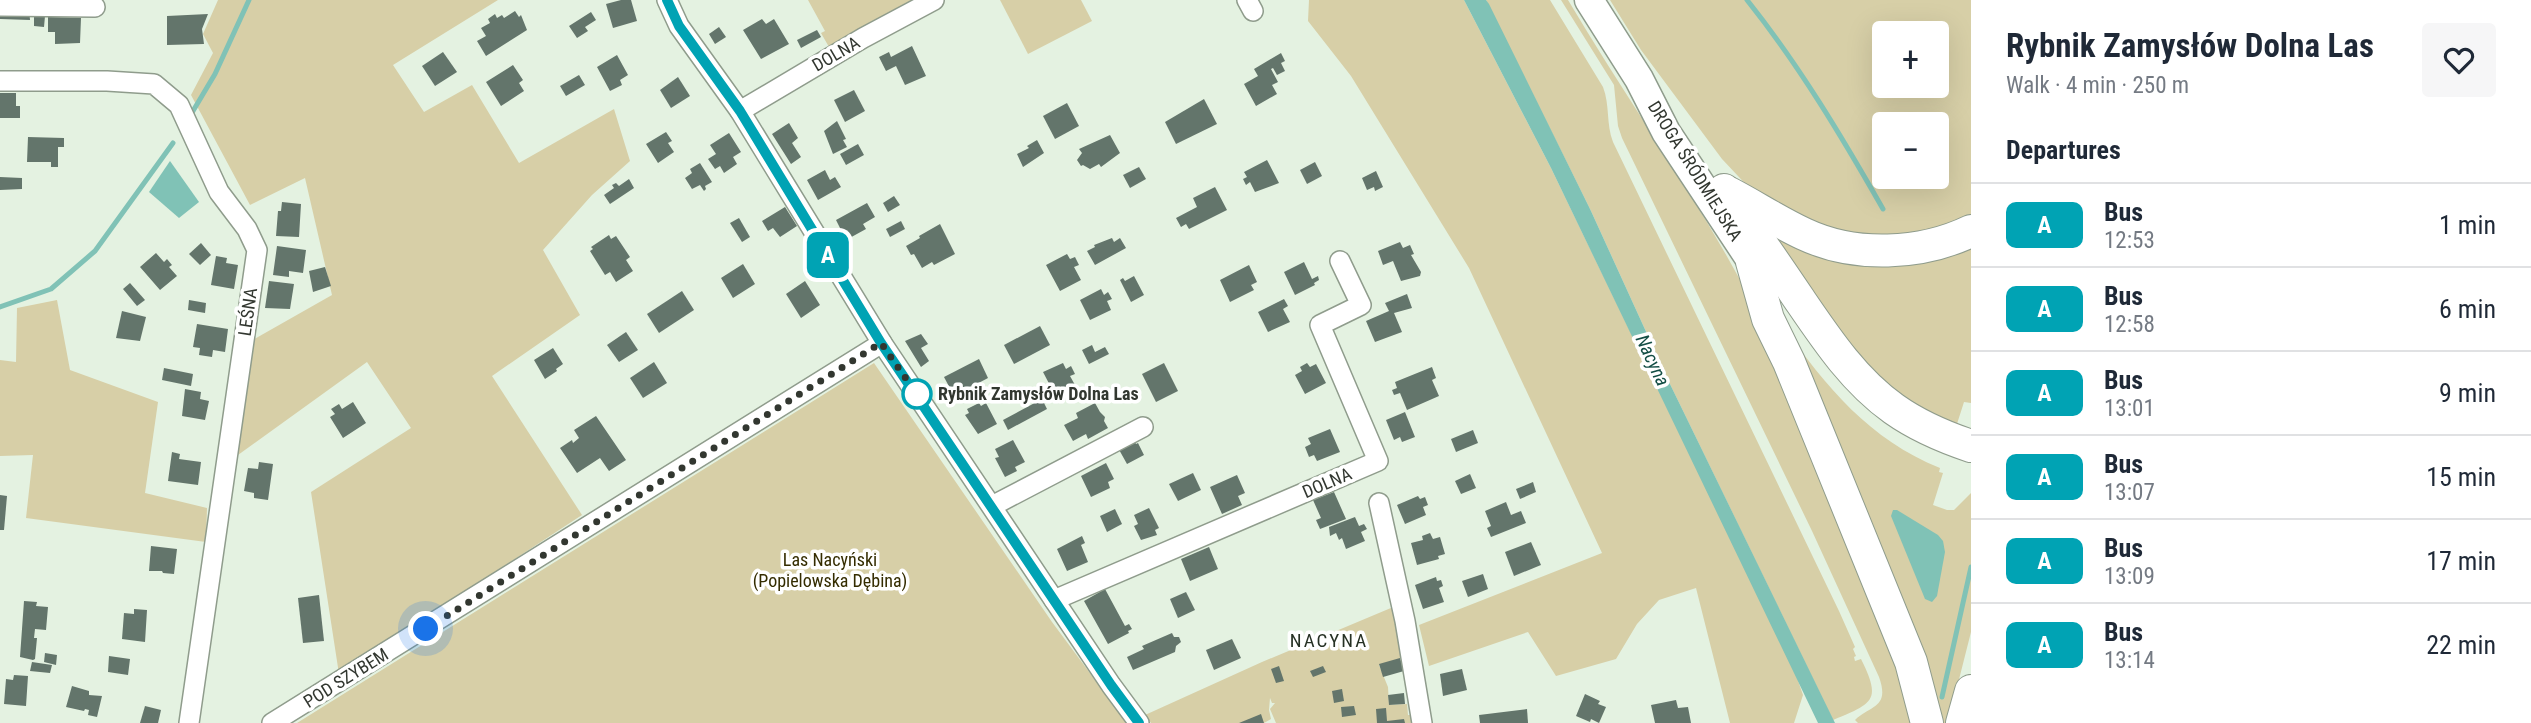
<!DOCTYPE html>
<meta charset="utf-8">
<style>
body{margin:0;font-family:"Roboto Condensed",sans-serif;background:#f6f6f7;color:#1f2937;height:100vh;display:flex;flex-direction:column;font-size:26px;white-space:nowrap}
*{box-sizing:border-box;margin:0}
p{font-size:23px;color:#747a83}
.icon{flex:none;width:38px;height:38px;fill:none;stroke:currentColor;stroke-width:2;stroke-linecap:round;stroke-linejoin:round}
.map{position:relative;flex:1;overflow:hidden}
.side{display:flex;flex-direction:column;background:#fff;width:560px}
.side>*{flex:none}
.badge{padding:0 14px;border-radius:10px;font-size:24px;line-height:46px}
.controls{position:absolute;left:1872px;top:21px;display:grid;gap:14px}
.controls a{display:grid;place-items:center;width:77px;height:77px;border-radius:7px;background:#fff;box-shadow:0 7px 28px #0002;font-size:35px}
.you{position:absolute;width:35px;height:35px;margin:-18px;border:5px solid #fff;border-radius:50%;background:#1a73e8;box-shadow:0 0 0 10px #1a73e833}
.map>.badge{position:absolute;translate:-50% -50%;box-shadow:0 0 0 4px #fff}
h2{padding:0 35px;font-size:26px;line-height:63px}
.round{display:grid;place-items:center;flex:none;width:74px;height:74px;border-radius:7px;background:#f6f6f7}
.overview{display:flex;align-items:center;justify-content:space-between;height:119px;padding:0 35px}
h1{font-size:33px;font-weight:700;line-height:52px}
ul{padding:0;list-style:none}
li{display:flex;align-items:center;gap:21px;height:84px;padding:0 35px;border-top:2px solid #e0e1e3}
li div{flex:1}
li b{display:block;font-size:26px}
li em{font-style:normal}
li .badge{min-width:77px;font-weight:700;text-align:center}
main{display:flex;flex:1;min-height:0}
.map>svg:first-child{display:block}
</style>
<main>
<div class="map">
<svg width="1971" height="723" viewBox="0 0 1971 723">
<rect width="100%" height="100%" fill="#e4f2e1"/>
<g fill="#d7cfa7" fill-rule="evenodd">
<path d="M218,0H498L393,65L424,112L472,85L519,163L614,109L630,161L592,195L543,250L580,315L492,376L582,515L339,674L311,492L411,428L367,362L238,455L249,342L332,295L305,178L250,205L191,95L213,53L203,34Z"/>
<path d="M808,0H921L829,47L821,33L825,31Z"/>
<path d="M1000,0H1081L1092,21L1028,54Z"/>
<path d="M1309,0H1464L1551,168L1795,672L1803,695L1794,723H1730L1696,588L1659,600L1637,624L1616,659L1556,676L1528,632L1429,666L1419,625L1602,553L1469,268L1351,76L1308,21Z"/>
<path d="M1486,0H1550L1603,87C1610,105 1606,124 1613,142L1839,611L1855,647L1853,649L1856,656L1854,657L1855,661L1861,659C1882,701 1873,703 1833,720L1669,382L1591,211Z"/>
<path d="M1561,0H1568C1635,113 1711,216 1768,334L1918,723H1858L1855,720C1871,705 1890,708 1879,677L1812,531L1622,138L1618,126L1614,85Z"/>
<path d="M1610,0H1971V222L1950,231L1845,238L1753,192L1722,159L1641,50ZM1885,33H1937V86H1885ZM1885,124H1937V177H1885Z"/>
<path d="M1758,219L1775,229L1971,241V403L1964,402L1956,427L1885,392Z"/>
<path d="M57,300L70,370L158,402L145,493L207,508L206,542L26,518L33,455L0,456V360L16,362L17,308Z"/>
<path d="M1783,326C1826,387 1870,440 1940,468L1939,472L1943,473L1933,505L1947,510H1954L1971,493V632L1948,723H1935Z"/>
<path d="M874,363L1052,622L1127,723H297Z"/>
<path d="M1398,605L1402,658L1379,665L1388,687L1389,705L1407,704L1408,715H1416L1417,723H1276L1270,709L1275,703H1272L1270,698L1269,710L1271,719L1264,723H1151L1145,715L1262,662Z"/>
</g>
<g fill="#80c2b6">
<path d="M1464,0H1486L1489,4L1591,211L1669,382L1835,723H1818L1551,168Z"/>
<path d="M170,161L199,202L179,218L149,192Z"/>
<path d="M1893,510H1897L1938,535L1943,541L1945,552L1937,596L1932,602L1925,599L1891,516Z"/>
</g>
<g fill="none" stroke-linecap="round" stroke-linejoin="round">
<g stroke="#80c2b6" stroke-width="5">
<path d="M1747,0C1799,65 1842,137 1883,209"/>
<path d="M190,116L215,74L249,0"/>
<path d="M0,307L51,289L95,251L173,143"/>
<path d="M1942,697L1971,567"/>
</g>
</g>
<g fill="#63756b">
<path d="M621,0H631L637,21L613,28L606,4Z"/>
<path d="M34,6L48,16H45L44,27L34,26Z"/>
<path d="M0,8H29L30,20L0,19Z"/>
<path d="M515,11L519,17L521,15L527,30L486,56L477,41L486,36L481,28L490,23L488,19L495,14L497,18L502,15L504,18Z"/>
<path d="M591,12L596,20L585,27L588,31L577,38L569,26Z"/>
<path d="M208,14L202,29L204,44L167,45V16Z"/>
<path d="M48,17L81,18L80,43L55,44V32H48Z"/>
<path d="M762,19L766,24L774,19L789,44L761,59L743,30Z"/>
<path d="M719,27L726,37L715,44L709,34Z"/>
<path d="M817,30L821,37L801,48L797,40Z"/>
<path d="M912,46L926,76L905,85L896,66L886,71L879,57L889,52L891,57Z"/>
<path d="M443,52L457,72L435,86L422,66Z"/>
<path d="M1281,53L1285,61L1281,63L1285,71L1277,75L1273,68L1271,69L1278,82L1272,85L1277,94L1256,106L1244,84L1258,76L1254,69Z"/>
<path d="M617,55L628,75L620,80L622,85L610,91L597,67Z"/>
<path d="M513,65L523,80L519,83L524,91L501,106L486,82Z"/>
<path d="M579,75L585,85L566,96L560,86Z"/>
<path d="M678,77L690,96L671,108L660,90Z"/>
<path d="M854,90L865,111L845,122L834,100Z"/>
<path d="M0,93H16V106H20V118H0Z"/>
<path d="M1204,99L1217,124L1176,144L1165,122Z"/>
<path d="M1067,103L1079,126L1055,139L1043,116Z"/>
<path d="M837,121L846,139L843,140L847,147L833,154L824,131Z"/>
<path d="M789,123L798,138L792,143L801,157L791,164L772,134Z"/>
<path d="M666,132L672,141L668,143L674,152L658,163L646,144Z"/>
<path d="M729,133L741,152L733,157L737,164L724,173L720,166L715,169L708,159L716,154L710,145Z"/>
<path d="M1110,135L1120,153L1101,167L1099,164L1090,169L1083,165L1081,166L1077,160L1082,153L1079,149Z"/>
<path d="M28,137L64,138V147H58V167H51V162H27Z"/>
<path d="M1037,140L1044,153L1023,167L1017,154L1029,148L1027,146Z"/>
<path d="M858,144L864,155L846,165L840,154Z"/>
<path d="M1267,160L1279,183L1255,192L1250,182L1246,185L1243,179L1247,177L1244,172Z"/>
<path d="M1315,162L1322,176L1307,184L1300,170Z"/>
<path d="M700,163L712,182L705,186L706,189L704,191L700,185L692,189L685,178L692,173L690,169Z"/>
<path d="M1139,167L1146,179L1130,188L1123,175Z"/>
<path d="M825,170L830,180L835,177L841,187L818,200L807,180Z"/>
<path d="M1376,171L1383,187L1375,191L1374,187L1367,190L1362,178Z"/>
<path d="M0,177L22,178V189L0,190Z"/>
<path d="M629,179L634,188L610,204L604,195L614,188L612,185L616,183L619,186Z"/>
<path d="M1215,187L1227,210L1189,229L1186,224L1181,227L1176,218L1197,207L1193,198Z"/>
<path d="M894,196L900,205L888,212L883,203Z"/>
<path d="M282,202L301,204L299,237L276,236L278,211H281Z"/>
<path d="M867,203L875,217L863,224L866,229L846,240L836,220Z"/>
<path d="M785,207L797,226L780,237L773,228L768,231L762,221Z"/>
<path d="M739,218L750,237L742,242L730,223Z"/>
<path d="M901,221L905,229L890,237L886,229Z"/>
<path d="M940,224L955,254L934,265L932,262L922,268L914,254L911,255L906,246L920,238L919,236Z"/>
<path d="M609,235L611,239L616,236L630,257L626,260L633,271L616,282L610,272L605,275L590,251L593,249L591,247Z"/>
<path d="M1112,238L1114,242L1120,238L1126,248L1095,265L1087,251L1095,247L1094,245Z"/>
<path d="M1400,242L1403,248L1410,245L1414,254L1411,255L1421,272L1420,276L1401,281L1393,261L1383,265L1378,251Z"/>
<path d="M201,243L211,255L200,265L189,254Z"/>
<path d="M277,246L306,250L303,273L289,271V277L273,275Z"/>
<path d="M156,253L164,262L167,259L172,265L169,267L177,276L160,290L140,267Z"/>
<path d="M1067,254L1070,259L1075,257L1079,265L1074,267L1081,280L1060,291L1046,265Z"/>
<path d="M216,256L227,258L226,263L238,265L234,289L211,285Z"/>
<path d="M1304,262L1312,279L1318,276L1319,280L1314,283L1315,285L1295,295L1284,272Z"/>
<path d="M743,264L755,284L733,298L721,278Z"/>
<path d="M1249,265L1257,282L1251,285L1254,290L1230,302L1220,280Z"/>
<path d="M325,267L331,286L313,292L309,271Z"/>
<path d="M1134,276L1144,295L1131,302L1120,280L1123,278L1125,281Z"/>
<path d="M269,281L294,284L290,309L265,308Z"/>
<path d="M805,281L820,305L801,318L786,294Z"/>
<path d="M130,283L145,300L137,306L123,289Z"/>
<path d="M1101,289L1104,295L1108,292L1112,299L1107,301L1111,310L1090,320L1080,300Z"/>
<path d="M682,291L694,310L659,333L647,314Z"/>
<path d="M1407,294L1412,308L1394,313L1402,332L1375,342L1366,321L1389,311L1385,303Z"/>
<path d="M1284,299L1288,306L1283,309L1290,322L1268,332L1258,312Z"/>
<path d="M189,300L206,303L205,313L188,310Z"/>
<path d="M122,311L146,317L140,341L116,338Z"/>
<path d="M197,324L228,329L225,352L213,350L212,357L199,355L200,348L193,347Z"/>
<path d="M1040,326L1050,345L1014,364L1004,345Z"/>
<path d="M626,332L638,350L619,362L607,345Z"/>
<path d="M921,334L928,344L921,348L929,361L921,367L905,341Z"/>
<path d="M1092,345L1095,352L1105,347L1109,354L1089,364L1082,350Z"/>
<path d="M553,348L563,364L556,369L557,371L545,379L534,360Z"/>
<path d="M979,359L988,378L954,396L944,377Z"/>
<path d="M654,362L667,383L643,398L630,378Z"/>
<path d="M1063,363L1066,369L1071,366L1075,374L1070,376L1075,385L1055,395L1043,372Z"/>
<path d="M1164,363L1178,391L1156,402L1142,374Z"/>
<path d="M1307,363L1310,367L1316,364L1326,383L1305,394L1295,375L1302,371L1300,367Z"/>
<path d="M1432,367L1436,378L1432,380L1439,396L1407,410L1400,393L1394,395L1392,390L1397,388L1395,382Z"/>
<path d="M164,368L193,374L191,386L162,380Z"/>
<path d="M185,389L201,392L200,399L209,401L205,420L182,416Z"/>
<path d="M1042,399L1047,409L1008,430L1003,420Z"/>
<path d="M353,402L366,423L343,438L330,417L335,414L331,409L339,404L342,409Z"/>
<path d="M979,403L981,406L986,403L997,424L978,434L965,415L969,413L967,409Z"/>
<path d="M1095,403L1100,412L1105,417L1104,421L1108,428L1088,439L1086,434L1073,441L1064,425L1078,418L1076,413Z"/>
<path d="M1405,412L1415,437L1402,442L1400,437L1394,440L1386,420Z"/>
<path d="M596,416L626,460L609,471L600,458L577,473L560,448L572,440L573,443L579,438L574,430Z"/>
<path d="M1330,429L1340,452L1317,461L1314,455L1309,457L1305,447L1311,444L1308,438Z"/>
<path d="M1473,430L1478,443L1456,452L1451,439Z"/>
<path d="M1133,438L1136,444L1138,443L1144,455L1127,464L1117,446Z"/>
<path d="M1013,440L1025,462L1015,467L1017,471L1005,477L995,458L999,457L995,449Z"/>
<path d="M172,452L180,454L179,459L201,462L198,485L168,481Z"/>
<path d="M259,462L273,464L268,500L254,498V493L244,491L248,468L258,469Z"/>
<path d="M1106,463L1114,479L1108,482L1110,488L1091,497L1081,476Z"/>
<path d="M1193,473L1201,490L1178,501L1169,484Z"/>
<path d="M1470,474L1476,488L1461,494L1455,481Z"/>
<path d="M1237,475L1245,493L1238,496L1242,505L1222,514L1210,487Z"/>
<path d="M1533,482L1536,492L1520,499L1516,489Z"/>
<path d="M1334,492L1346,519L1320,529L1316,520L1321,518L1313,500Z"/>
<path d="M0,495L7,496L4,530H0Z"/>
<path d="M1418,496L1420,499L1425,497L1428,505L1423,507L1426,515L1405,524L1397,505Z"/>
<path d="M1506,502L1511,515L1521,511L1526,523L1491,537L1487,528L1491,526L1485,511Z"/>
<path d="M1149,508L1159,528L1155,530L1157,535L1141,540L1134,526L1138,524L1134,515Z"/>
<path d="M1115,509L1122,524L1107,532L1100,516Z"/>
<path d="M1355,517L1359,526L1364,524L1367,529L1361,532L1365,541L1346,549L1342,538L1339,540L1336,533L1330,536L1329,527Z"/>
<path d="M1430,533L1433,539L1440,537L1445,554L1438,556L1439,559L1417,565L1411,543L1423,540L1422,536Z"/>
<path d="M1082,536L1085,543L1081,545L1088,562L1067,571L1057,549Z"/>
<path d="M1531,542L1541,565L1514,576L1505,552Z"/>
<path d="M151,546L177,549L174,574L163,573L162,571H149Z"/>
<path d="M1209,547L1218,569L1190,581L1181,559Z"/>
<path d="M1483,574L1488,589L1468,597L1462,581Z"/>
<path d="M1436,577L1437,581L1441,580L1443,586L1439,588L1444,602L1423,609L1415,585Z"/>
<path d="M1105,589L1125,626L1129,624L1132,629L1128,631L1129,633L1108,644L1084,601Z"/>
<path d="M1186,592L1195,610L1178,618L1170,599Z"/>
<path d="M319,595L324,641L303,643L298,598Z"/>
<path d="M24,601L37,602L36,606L48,607L46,630L35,629L34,638H37L35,659L33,660L20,657Z"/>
<path d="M134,609L147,610L145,642L122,639L124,613L134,614Z"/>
<path d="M1172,633L1174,637H1179L1181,642L1176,646L1175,652L1133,670L1127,657L1144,649L1142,646Z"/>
<path d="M1232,639L1241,658L1214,670L1206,650Z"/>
<path d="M45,653L57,655L56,665L44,662Z"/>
<path d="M109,656L130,659L128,675L108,672Z"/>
<path d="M1400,658L1404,671L1383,677L1379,664Z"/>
<path d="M32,662L52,665L50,673L30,671Z"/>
<path d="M1279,666L1284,681L1276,683L1271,669Z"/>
<path d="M1323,666L1326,672L1313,677L1310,671Z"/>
<path d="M1462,669L1467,690L1443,696L1440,674Z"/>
<path d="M14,675L28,676L26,706L4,704L6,679L13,680Z"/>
<path d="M72,686L89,691V695L102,696L97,717L88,715L89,710L85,709L84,711L66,707Z"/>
<path d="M1342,689L1344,701L1334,703L1332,691Z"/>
<path d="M1404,693L1405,704L1389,705L1388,695Z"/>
<path d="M1585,694L1600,701L1598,704L1606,707L1599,723L1591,719L1590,722L1576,716Z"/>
<path d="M1676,700L1678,708L1688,707L1691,723H1655L1651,705Z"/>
<path d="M145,706L161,710L158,723H140Z"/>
<path d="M1354,706L1356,715L1342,717L1341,707Z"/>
<path d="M1386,708L1387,721L1404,719L1405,723H1377L1376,709Z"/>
<path d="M1527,709L1528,723H1480L1479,715Z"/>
<path d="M1261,714L1264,723H1239Z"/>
</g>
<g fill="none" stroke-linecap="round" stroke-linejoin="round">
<defs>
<g id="minor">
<path d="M667,0L679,26L740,111L882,343L1111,685L1139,723"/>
<path d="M1247,0L1253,11"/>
<path d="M0,6L95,7"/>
<path d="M0,81H107L154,84L179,105L219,192L247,229L257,250L189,723"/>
<path d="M740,111L863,38L934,0"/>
<path d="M1379,503L1405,621L1422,723"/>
<path d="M992,506L1143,427"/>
<path d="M1054,600L1378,461L1320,325L1361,305L1340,261"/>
<path d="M272,723L882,343"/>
</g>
<path id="secondary" d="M1589,0L1639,79L1666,132L1752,262"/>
<g id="primary">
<path d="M1724,190C1748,225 1773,260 1797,296C1825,337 1853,380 1894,409C1918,426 1944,437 1971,446"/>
<path d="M1729,193C1754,206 1778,222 1804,234C1855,258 1921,255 1971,231"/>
<path d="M1752,262L1768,319L1789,362L1911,662L1927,723"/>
<path d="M1962,723L1971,691"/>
</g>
</defs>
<use href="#minor" stroke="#8f9c8c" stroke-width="22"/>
<use href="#secondary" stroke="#8f9c8c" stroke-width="31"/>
<use href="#primary" stroke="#8f9c8c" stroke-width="34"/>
<use href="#minor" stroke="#fff" stroke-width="19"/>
<use href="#secondary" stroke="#fff" stroke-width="28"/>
<use href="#primary" stroke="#fff" stroke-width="32"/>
</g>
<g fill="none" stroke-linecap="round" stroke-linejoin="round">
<defs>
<path id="line" d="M667,0L679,26L740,111L881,343L1111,685L1139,723"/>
</defs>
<use href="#line" stroke="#fff" stroke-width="16"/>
<use href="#line" stroke="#00a3b4" stroke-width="10"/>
<path stroke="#323730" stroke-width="7" stroke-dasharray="0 12.6" d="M426,629L881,343L919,397L917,394"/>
</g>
<circle fill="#fff" stroke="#00a3b4" stroke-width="3.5" cx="917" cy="394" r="14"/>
<g text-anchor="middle" stroke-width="7" stroke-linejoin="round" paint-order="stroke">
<g font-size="18" fill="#323730" stroke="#fff">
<text transform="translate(836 54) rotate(-30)" y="6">DOLNA</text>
<text transform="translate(1695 171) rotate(58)" y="6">DROGA ŚRÓDMIEJSKA</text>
<text transform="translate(248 312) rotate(-82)" y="6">LEŚNA</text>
<text transform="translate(1327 483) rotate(-23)" y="6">DOLNA</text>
<text transform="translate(346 678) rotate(-32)" y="6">POD SZYBEM</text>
</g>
<g font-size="18" font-weight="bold" fill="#323730" stroke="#fff" text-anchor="start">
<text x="938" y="400">Rybnik Zamysłów Dolna Las</text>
</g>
<g font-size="18" fill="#342c00" stroke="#fff">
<text x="830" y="566">Las Nacyński<tspan x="830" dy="21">(Popielowska Dębina)</tspan></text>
</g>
<g font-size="19" font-style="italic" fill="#124d44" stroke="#fff">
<text transform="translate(1653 360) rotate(65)" y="7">Nacyna</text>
</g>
<g font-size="19" letter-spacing="2" fill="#263124" stroke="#fff">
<text x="1329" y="647">NACYNA</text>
</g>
</g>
</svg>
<div class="controls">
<a>+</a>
<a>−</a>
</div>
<div class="you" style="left:426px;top:629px"></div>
<b class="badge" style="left:828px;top:255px;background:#00a3b4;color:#fff">A</b>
</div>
<section class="side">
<div class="overview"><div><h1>Rybnik Zamysłów Dolna Las</h1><p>Walk · 4 min · 250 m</p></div><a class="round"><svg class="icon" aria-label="heart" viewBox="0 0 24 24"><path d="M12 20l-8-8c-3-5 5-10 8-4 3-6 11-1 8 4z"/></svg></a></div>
<h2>Departures</h2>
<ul>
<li><span class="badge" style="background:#00a3b4;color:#fff">A</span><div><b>Bus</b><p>12:53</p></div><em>1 min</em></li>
<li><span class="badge" style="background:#00a3b4;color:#fff">A</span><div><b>Bus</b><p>12:58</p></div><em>6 min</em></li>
<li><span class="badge" style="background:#00a3b4;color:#fff">A</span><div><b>Bus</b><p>13:01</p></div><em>9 min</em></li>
<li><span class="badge" style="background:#00a3b4;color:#fff">A</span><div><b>Bus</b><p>13:07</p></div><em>15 min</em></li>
<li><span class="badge" style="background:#00a3b4;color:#fff">A</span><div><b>Bus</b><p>13:09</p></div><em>17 min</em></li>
<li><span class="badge" style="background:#00a3b4;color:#fff">A</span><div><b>Bus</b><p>13:14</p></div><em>22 min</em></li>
</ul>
</section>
</main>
